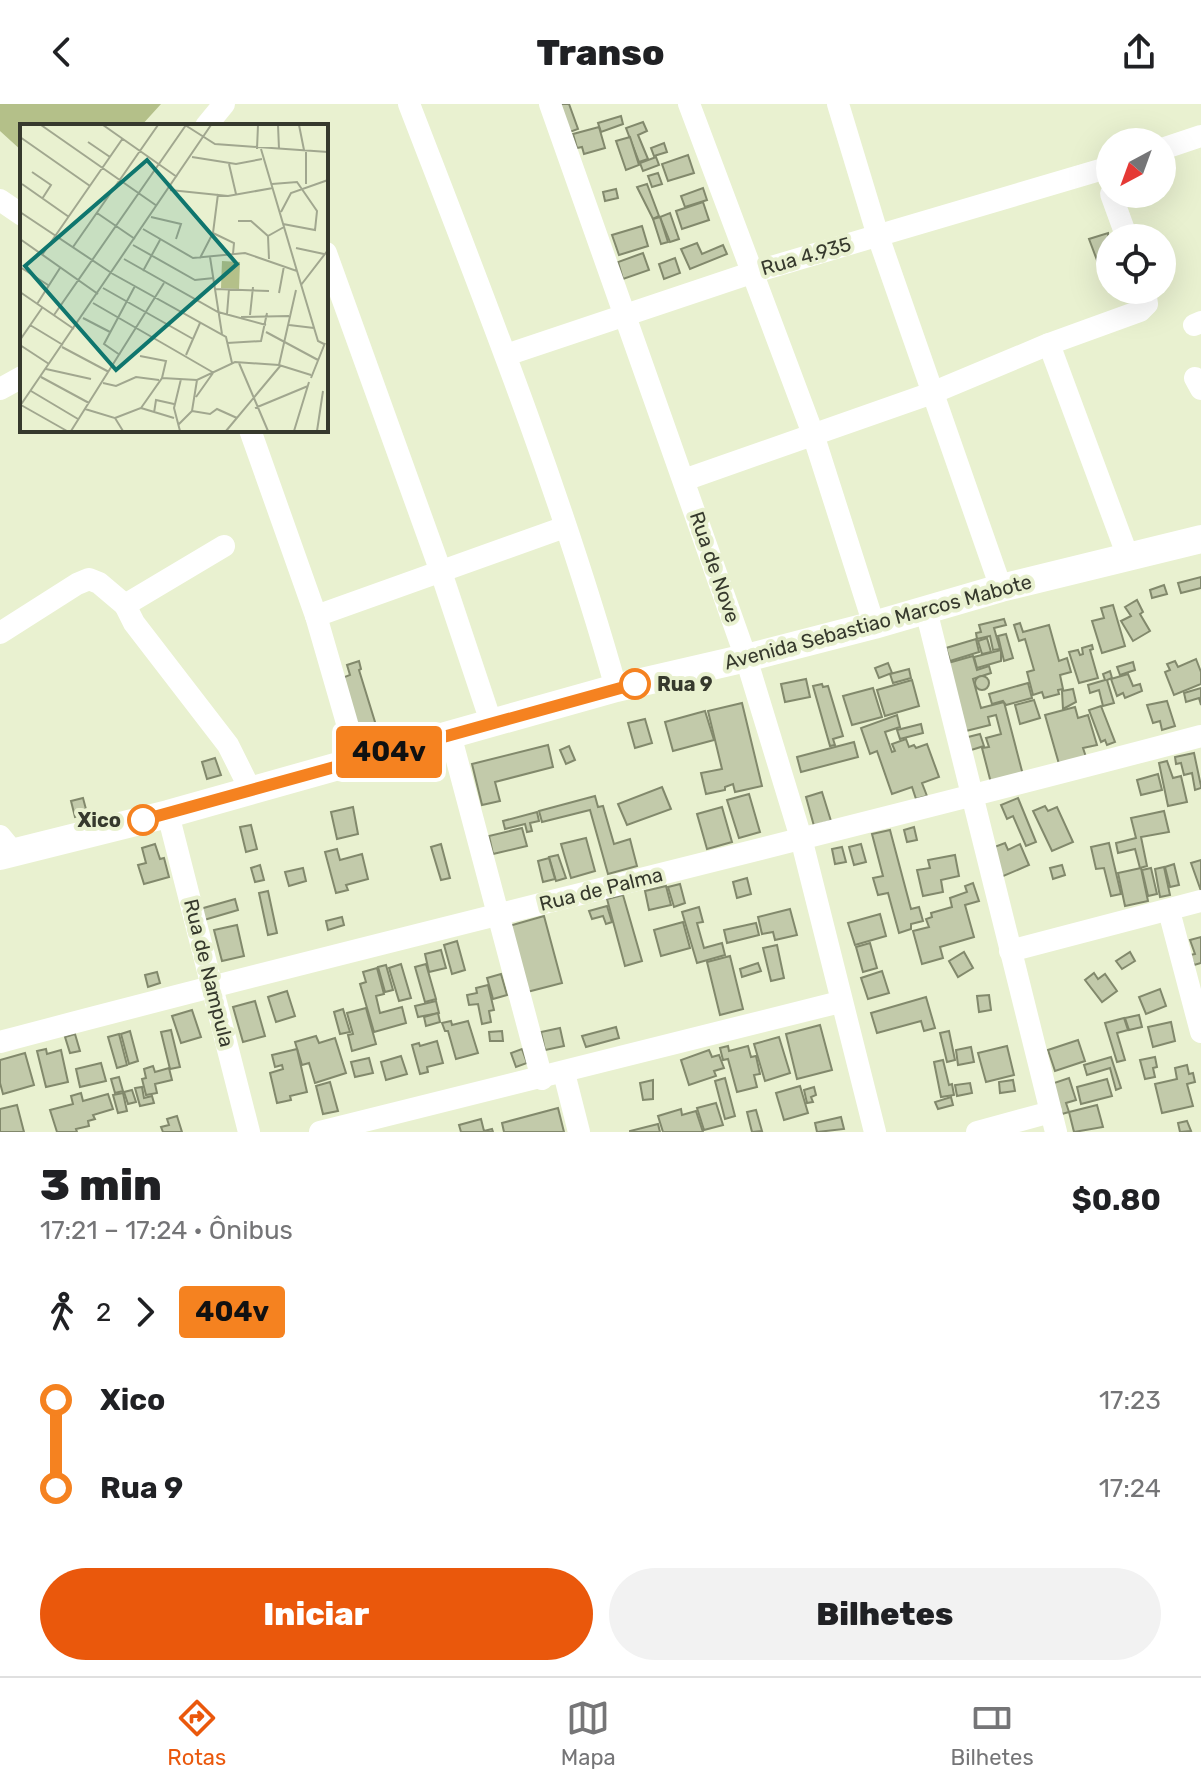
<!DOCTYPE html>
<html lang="pt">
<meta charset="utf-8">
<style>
body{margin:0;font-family:Rubik,sans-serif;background:#f2f2f2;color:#202124;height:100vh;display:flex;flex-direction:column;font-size:30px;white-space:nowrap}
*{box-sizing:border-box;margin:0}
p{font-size:26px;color:#757577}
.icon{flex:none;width:44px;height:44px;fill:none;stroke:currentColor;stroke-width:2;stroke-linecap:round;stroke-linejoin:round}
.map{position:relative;height:1028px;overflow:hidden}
.panel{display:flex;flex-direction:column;background:#fff;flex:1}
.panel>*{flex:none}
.badge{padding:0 16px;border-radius:6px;font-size:28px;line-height:52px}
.needle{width:52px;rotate:221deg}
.buttons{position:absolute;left:1096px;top:24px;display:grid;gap:16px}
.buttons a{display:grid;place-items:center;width:80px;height:80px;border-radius:50%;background:#fff;box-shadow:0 8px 32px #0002;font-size:40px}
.map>.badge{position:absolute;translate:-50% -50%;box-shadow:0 0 0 4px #fff}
.legs{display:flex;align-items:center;gap:12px;height:88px;padding:0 40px;font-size:26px}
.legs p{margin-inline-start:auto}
.overview{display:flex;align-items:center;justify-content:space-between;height:136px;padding:0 40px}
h1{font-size:44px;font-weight:800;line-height:60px}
.primary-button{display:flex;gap:16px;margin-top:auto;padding:16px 40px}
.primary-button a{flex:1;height:92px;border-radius:48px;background:#ea580c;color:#fff;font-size:32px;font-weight:800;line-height:92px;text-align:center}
.primary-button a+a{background:#f2f2f2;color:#202124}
ul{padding:0 40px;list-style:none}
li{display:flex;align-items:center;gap:28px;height:88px;font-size:30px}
li i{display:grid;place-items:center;width:12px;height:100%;margin:0 10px;background:currentColor}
li i::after{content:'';width:20px;height:20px;margin:-10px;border:6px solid;border-radius:50%;background:#fff}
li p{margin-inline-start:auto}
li:first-child i{background:linear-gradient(#0000 50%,currentColor 0)}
li:last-child i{background:linear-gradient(currentColor 50%,#0000 0)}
header{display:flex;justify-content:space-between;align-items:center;height:104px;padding:0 40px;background:#fff;font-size:36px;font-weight:800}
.menu{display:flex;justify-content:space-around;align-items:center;height:112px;border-top:2px solid #e0e0e0;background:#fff;font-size:22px;color:#757577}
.menu a{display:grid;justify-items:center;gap:4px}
.menu .on{color:#ea580c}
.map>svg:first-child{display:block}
</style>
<header><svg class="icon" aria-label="back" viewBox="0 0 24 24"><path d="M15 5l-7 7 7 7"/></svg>Transo<svg class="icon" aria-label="share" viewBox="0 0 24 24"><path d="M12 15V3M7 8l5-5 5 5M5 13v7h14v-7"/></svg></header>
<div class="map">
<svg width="1201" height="1028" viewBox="0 0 1201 1028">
<rect width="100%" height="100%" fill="#e9f1d0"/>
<path fill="#b4c089" d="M0,0H161L141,22H22V47L0,27Z"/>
<g fill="#c2caaa" stroke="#82896c" stroke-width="2">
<path d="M556,0H569L578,25L567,29Z"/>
<path d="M621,12L623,20L601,28L598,19Z"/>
<path d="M643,18L647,27L638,31L648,55L639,58L626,24Z"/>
<path d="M599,23L605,44L584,50L582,43L577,44L573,30Z"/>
<path d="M630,33L639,61L626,66L616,37Z"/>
<path d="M664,39L667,48L654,52L651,44Z"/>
<path d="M688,51L694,69L668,77L662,60Z"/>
<path d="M656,53L659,61L643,67L640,59Z"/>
<path d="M658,69L662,80L652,83L648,72Z"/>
<path d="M647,80L659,112L653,115L637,83Z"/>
<path d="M703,84L707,96L685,103L681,92Z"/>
<path d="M616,85L618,94L605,97L603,88Z"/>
<path d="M703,98L709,116L682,125L676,107Z"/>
<path d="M670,109L679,135L670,138L660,113Z"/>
<path d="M660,113L668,138L661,140L653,115Z"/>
<path d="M642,122L648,142L619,151L612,131Z"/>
<path d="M1108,129L1110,178L1106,180L1089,135Z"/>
<path d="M697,139L702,150L723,141L727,150L690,165L681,145Z"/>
<path d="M643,149L649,166L623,175L618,158Z"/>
<path d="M675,154L680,169L664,175L659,160Z"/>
<path d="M1201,473V484L1181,489L1178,479Z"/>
<path d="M1164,481L1167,490L1152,494L1150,486Z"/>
<path d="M1137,496L1143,508L1140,510L1150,527L1133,537L1121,517L1131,512L1125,503Z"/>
<path d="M1113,501L1125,542L1102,549L1092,517L1104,514L1101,504Z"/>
<path d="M1004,515L1006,521L994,524L1000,545L993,546L990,532L977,535L976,529L981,528L979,521Z"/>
<path d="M1020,519L1023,528L1049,521L1059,557L1067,554L1071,568L1060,571L1063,585L1058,586L1059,590L1044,594L1042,588L1033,591L1027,568L1034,566L1025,535L1019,537L1014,521Z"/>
<path d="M1006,530L1013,554L1004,557L998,532Z"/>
<path d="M987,534L991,548L982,550L978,537Z"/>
<path d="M976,535L979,548L950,557L946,544Z"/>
<path d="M1092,541L1093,545L1090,546L1098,574L1079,579L1069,548L1078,546L1080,551L1083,550L1082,544Z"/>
<path d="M1001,546V557L977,564L974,553Z"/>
<path d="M973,552L977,566L989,562L991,569L973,575L981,604L1004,598L1023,671L991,679L982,644L989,643L986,634L1001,630L996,611L988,613L990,621L962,628L948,559Z"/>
<path d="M1196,555L1201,568V580L1174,591L1165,568L1170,566L1167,560L1175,557L1178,563Z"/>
<path d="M359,557L361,565L359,566L379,631L363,637L342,574L350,571L347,561Z"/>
<path d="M1133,558L1135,566L1120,571L1117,563Z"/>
<path d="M888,559L892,569L879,574L875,564Z"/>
<path d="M909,565L911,574L893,579L890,570Z"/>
<path d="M1110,567L1112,574L1107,576L1114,599L1103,602L1099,586L1090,589L1088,581L1105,576L1103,570Z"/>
<path d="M1128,570L1133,582L1140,580L1142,587L1125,594L1123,589L1117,592L1111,575Z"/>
<circle cx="982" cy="579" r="7"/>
<path d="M806,575L810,593L785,598L781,580Z"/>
<path d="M912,576L919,602L885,612L877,586Z"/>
<path d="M1028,579L1032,594L1006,601L1003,597L992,600L989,590Z"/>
<path d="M822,580L823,583L828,582L843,632L833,635L835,641L830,642L813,582Z"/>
<path d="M873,584L882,613L852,621L843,592Z"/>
<path d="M1201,584V601L1199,594L1186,598L1184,589Z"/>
<path d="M1073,585L1076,598L1063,605L1062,587Z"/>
<path d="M1034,596L1040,614L1020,620L1015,601Z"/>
<path d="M1167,597L1175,622L1162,626L1160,617L1153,619L1147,601Z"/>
<path d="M742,599L762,682L735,688L733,680L725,683V686L706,690L701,669L722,665L708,607Z"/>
<path d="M1101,602L1115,638L1107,641L1105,636L1101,638L1089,606Z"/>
<path d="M1075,603L1078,614L1088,611L1097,641L1083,644L1086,653L1059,660L1045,611Z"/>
<path d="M705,607L714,636L673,647L665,618Z"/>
<path d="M897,611L900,623L885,628L892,648L895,647L892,640L906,635L909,643L914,641L916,644L927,640L939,673L922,679L927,692L916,695L912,683L892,690L877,647L870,650L861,624Z"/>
<path d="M645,615L652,639L635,644L628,619Z"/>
<path d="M921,620L923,629L900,635L897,626Z"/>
<path d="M980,630L984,642L968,647L964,634Z"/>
<path d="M854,638L858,653L801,668L797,653Z"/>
<path d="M548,641L553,663L495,678L500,697L482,701L472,660Z"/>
<path d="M569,642L575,656L566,660L560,646Z"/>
<path d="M1194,649L1201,682V684L1195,686L1192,669L1184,671L1181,659L1176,660L1175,653Z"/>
<path d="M215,654L221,671L207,675L202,658Z"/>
<path d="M1167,657L1173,674L1181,672L1187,698L1168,702L1159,659Z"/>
<path d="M1158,670L1162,686L1141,691L1137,676Z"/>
<path d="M662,683L671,705L627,721L618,700Z"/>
<path d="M822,688L831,717L814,722L806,693Z"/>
<path d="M749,690L760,728L739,734L727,696Z"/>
<path d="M595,692L598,703L603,702L614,740L630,735L637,762L608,770L590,706L542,718L539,707Z"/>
<path d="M83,694L87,709L75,713L71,697Z"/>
<path d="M1018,694L1036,738L1026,742L1013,712L1007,715L1001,701Z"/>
<path d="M1045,702L1048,707L1057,703L1073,738L1052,747L1033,707Z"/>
<path d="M353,703L358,730L337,735L331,708Z"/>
<path d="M722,703L732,738L707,745L697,710Z"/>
<path d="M1164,707L1169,728L1141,733L1147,762L1140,764L1135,745L1118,749L1116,739L1136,734L1131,714Z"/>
<path d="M537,708L539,717L530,719L532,727L527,728L525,720L505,725L503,717Z"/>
<path d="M251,721L257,745L246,748L240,723Z"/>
<path d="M914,723L917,736L907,738L904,726Z"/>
<path d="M522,724L527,742L493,750L489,732Z"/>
<path d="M890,726L911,805L919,803L923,817L911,820V825L899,829L888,789L878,791L873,774L883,772L872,730Z"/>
<path d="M586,734L595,767L571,774L561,740Z"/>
<path d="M1005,739L1008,746L1020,740L1029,761L1001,773L989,745Z"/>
<path d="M1109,739L1121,790L1111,792L1104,764L1096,765L1091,743Z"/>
<path d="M155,740L160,755L164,754L169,773L144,780L138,761L146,759L142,744Z"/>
<path d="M441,740L450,774L441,776L431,743Z"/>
<path d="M861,740L866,758L854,761L849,743Z"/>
<path d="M842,743L846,758L835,760L832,745Z"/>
<path d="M337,745L340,756L362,750L368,775L346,781L348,786L336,789L325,748Z"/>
<path d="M558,751L566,774L556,777L549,753Z"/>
<path d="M955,751L959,772L941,776L943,788L923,792L917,766L930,764L928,756Z"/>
<path d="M549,754L555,775L543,778L538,757Z"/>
<path d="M1201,756V787L1191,759Z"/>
<path d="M1174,760L1179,781L1170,783L1165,763Z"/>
<path d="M260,761L264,776L255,778L251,764Z"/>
<path d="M1062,761L1065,771L1053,775L1050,764Z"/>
<path d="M1164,763L1170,791L1160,793L1155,765Z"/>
<path d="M303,764L306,777L289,782L285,768Z"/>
<path d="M1141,764L1148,797L1125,802L1118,769Z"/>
<path d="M1151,764L1157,790L1148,792L1142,766Z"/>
<path d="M747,774L751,790L737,794L733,778Z"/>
<path d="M973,779L979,797L965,801L974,833L940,843L943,854L922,860L913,827L929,823L926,815L932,813L931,809L952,803L950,794L967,788L965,782Z"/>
<path d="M680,780L685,799L674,803L668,783Z"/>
<path d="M666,782L671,801L649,806L645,787Z"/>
<path d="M268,787L277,829L268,831L259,789Z"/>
<path d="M623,791L642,857L625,862L607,795Z"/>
<path d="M235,795L238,806L204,816L200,805Z"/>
<path d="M607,802L612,818L606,820L603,812L592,815L589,807Z"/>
<path d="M699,803L703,818L697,819L704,844L722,839L725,851L697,859L682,808Z"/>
<path d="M790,805L797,831L775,836L773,828L762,830L758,813Z"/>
<path d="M880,810L886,832L855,841L848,819Z"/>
<path d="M544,812L562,879L527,888L509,822Z"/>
<path d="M342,813L344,821L328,826L326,817Z"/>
<path d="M683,818L690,844L661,852L654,826Z"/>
<path d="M756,819L759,831L727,839L724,826Z"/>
<path d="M237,821L244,852L222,857L214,826Z"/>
<path d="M1201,833V859L1194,861L1190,851L1195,850L1190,836Z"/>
<path d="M457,837L465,866L452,870L444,841Z"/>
<path d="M870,839L877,864L863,868L856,843Z"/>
<path d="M777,841L784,874L771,877L763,844Z"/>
<path d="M441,846L446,864L429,868L425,850Z"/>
<path d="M964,848L973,864L958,873L949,857Z"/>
<path d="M1130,848L1135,857L1122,865L1116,857Z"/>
<path d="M730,852L743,905L720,911L707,858Z"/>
<path d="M758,859L761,867L742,873L740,865Z"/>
<path d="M401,860L411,894L399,897L389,864Z"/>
<path d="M426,860L436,895L425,898L415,863Z"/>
<path d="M386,861L393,886L385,888L378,863Z"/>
<path d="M377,864L384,890L376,892L380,909L402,903L406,919L374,928L360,880L366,878L363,868Z"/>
<path d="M882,867L889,889L868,895L861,874Z"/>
<path d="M157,868L160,879L148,883L145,871Z"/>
<path d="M1094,869L1098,875L1105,870L1117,887L1102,898L1085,876Z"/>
<path d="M501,870L507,891L493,895L487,874Z"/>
<path d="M488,881L494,906L489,907L491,918L482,920L478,900L469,901L467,891L477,889L476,884Z"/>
<path d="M1160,885L1166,902L1146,910L1139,893Z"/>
<path d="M287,887L295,912L276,918L268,893Z"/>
<path d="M989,891L991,906L979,908L977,892Z"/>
<path d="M926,893L935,924L924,927L921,917L877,929L871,909Z"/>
<path d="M255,897L265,932L243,938L233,903Z"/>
<path d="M436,897L439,909L418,913L415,902Z"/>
<path d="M366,904L376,940L352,947L348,931L353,930L347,909Z"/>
<path d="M343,905L350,928L340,930L334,908Z"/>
<path d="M192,906L201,933L181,939L172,912Z"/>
<path d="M438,909L440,918L426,922L424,913Z"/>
<path d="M1139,911L1142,923L1129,926L1125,914Z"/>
<path d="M1124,914L1128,926L1117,929L1125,956L1117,958L1105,919Z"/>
<path d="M451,917L452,921L468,917L478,949L456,955L448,927H445L442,919Z"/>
<path d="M1171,918L1175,937L1153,943L1148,923Z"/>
<path d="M820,921L832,966L797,975L786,930Z"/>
<path d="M616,923L619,934L586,943L582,932Z"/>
<path d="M560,924L564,942L545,946L541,928Z"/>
<path d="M171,926L180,963L170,965L161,928Z"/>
<path d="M130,927L138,957L129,960L121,930Z"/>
<path d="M502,927L503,937H490L489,928Z"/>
<path d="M949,927L955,956L947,958L940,929Z"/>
<path d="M75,930L80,947L70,949L65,933Z"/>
<path d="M119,930L127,961L117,964L108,933Z"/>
<path d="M316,932L319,939L335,934L346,969L315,979L309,959L302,961L295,938Z"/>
<path d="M779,933L790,969L765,977L754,940Z"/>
<path d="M1078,936L1085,957L1055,967L1048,946Z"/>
<path d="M437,937L443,959L427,963L428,968L420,970L412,941L419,939L420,942Z"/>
<path d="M728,942L729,947L748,942L751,953L756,952L760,970L754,971L757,983L737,988L728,955L723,956L720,944Z"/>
<path d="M1007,942L1014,971L986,978L978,949Z"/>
<path d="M971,943L974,958L958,961L956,946Z"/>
<path d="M46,945L47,950L61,946L68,978L46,983L37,947Z"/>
<path d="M297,945L307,988L290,992L291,996L277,999L270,969L283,965L282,961L275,963L272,951Z"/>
<path d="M522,945L527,959L516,963L511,949Z"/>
<path d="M709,946L712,953L719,951L724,964L714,967L716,972L689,981L681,956Z"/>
<path d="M25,949L34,981L3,990L0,979V956Z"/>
<path d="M401,952L407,970L386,976L381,958Z"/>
<path d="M1111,953L1121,984L1116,986L1110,964L1087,971L1084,961Z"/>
<path d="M1155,953L1157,963L1153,964L1155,973L1145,975L1140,956Z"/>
<path d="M369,954L373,969L355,973L351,958Z"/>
<path d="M943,956L949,981L952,980L954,991L941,993L934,958Z"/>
<path d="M101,959L106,977L80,983L76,965Z"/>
<path d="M1187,961L1189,970L1193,969L1195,978L1187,980L1193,1002L1162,1009L1155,980L1177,975L1175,964Z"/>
<path d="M153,962L155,968L169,964L172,976L155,980L157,989L146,991L142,975L146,974L144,965Z"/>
<path d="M119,973L123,987L115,989L111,975Z"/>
<path d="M725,974L735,1012L725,1015L715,977Z"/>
<path d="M1069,974L1076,996L1066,999L1069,1008L1062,1010L1051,980Z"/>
<path d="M1107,975L1112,992L1081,1000L1077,983Z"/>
<path d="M653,976V995L643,996L640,979Z"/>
<path d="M1013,976L1015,987L1000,989L999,978Z"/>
<path d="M330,978L338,1007L323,1010L316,982Z"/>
<path d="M970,979L972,989L957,992L955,981Z"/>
<path d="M800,982L808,1009L784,1016L776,989Z"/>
<path d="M142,983L144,994L152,992L154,999L140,1002L135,984Z"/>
<path d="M814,983L816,991L811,993L813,998L807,999L804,986Z"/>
<path d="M132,986L136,998L128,1000L124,988Z"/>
<path d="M81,989L83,997L108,990L113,1005L93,1011L95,1015L88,1017L89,1022L76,1025L77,1028H57L50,1006L73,1000L71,992Z"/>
<path d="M123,989L127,1007L118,1009L113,991Z"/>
<path d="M951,993L953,1001L938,1005L935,998Z"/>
<path d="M716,999L723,1021L704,1026L697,1004Z"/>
<path d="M17,1001L24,1028H0V1005Z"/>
<path d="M1097,1001L1103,1023L1074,1028L1069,1008Z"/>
<path d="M558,1004L564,1028H504L502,1019Z"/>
<path d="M681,1005L682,1011L696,1007L703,1028H663L658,1012Z"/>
<path d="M756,1006L762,1027L752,1028L747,1008Z"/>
<path d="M177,1012L182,1028H163L161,1023L169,1021L167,1015Z"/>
<path d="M841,1013L844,1025L817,1028L815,1019Z"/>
<path d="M481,1015L484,1027L492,1025L493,1028H461L459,1021Z"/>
<path d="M1187,1017L1191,1027L1180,1028L1178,1019Z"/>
<path d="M658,1020L660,1028H630V1027Z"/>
</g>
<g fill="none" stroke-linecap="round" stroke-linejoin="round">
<g stroke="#fff" stroke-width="22">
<path d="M409,0C483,192 560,385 616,584"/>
<path d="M550,0L746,554L801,734L875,1028"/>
<path d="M689,0L813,330L874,521"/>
<path d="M838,0L878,132L1001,484"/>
<path d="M206,22L224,0"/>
<path d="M1162,45L1201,32"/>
<path d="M1111,90L1127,134"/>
<path d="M0,96L22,111"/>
<path d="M326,149L441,468L491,618"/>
<path d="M1194,221L1201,218"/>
<path d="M1049,240L1128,453"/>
<path d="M506,251L751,169L1110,63"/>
<path d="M1195,274L1201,285"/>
<path d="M0,285L22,273"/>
<path d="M250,326L316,512L358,657"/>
<path d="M684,376L932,289L1049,240L1140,207L1147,200L1145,186"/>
<path d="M224,442L125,501L134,519L228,641L251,687"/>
<path d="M926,506L1056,1028"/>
<path d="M316,512L565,423"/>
<path d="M0,529L77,480L89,475L99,479L125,501"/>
<path d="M450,630L542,975"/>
<path d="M168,710L249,1028"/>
<path d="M0,732L14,749"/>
<path d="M1169,807L1201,928"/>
<path d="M1010,847L1201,797"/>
<path d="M0,938C399,832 802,738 1201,632"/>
<path d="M564,969L579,1028"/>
<path d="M320,1028L840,898"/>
<path d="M977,1028L1051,1008"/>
</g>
<path stroke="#fff" stroke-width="28" d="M0,752L168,710L616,584L746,554L874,521L1001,484L1201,435"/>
</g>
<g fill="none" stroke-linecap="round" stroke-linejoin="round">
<defs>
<path id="line-1" d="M143,716L635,580"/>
</defs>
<use href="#line-1" stroke="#fff" stroke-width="18"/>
<use href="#line-1" stroke="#f58220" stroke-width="12"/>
</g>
<g fill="#fff" stroke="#f58220" stroke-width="4">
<circle cx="635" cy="580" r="14"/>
<circle cx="143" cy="716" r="14"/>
</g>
<g text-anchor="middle" stroke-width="8" stroke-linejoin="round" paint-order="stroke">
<g font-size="20" fill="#36392d" stroke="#e9f1d0">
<text transform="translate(806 152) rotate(-16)" y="7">Rua 4.935</text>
<text transform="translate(715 463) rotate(71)" y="7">Rua de Nove</text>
<text transform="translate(878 518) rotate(-15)" y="7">Avenida Sebastiao Marcos Mabote</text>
<text transform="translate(601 785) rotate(-14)" y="7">Rua de Palma</text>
<text transform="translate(209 869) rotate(76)" y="7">Rua de Nampula</text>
</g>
<g font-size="20" font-weight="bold" fill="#36392d" stroke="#e9f1d0" text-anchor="start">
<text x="657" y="587">Rua 9</text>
<text x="121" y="723" text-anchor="end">Xico</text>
</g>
</g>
<g transform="translate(20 20)">
<rect width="308" height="308" fill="#e9f1d0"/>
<path d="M202,137L220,138L219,165L201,164Z" fill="#b4c089"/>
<path fill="none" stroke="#a1a78f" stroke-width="2" d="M21,1L137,82M83,1L157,53M165,1L195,20L308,28M258,1L259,25M279,1L284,26M0,13L70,62M68,18L90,33M237,25L238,1M241,25L277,147M286,26V60M172,33L216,40L242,35M209,40L216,70M12,48L31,61L22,75M2,60L49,93M252,60L277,58L297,87L295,106L263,100M150,66L208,72L253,64M0,88L93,150L206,213L212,239M261,88L271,69L308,56M77,89L115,115M131,93L161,100L156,115M218,97H231L248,112M123,105L173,134L225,129L277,147L298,217L304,220M193,109L214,119L213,130M0,115L78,170M113,121L175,156L194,154M53,123L138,1M276,124L304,130M22,131L103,14M190,133L202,210M180,134L193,109L198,70M104,135L198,188L246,201M249,135L248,112L264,103M0,143L28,161M123,147L140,116M281,161L308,126M83,164L173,215M195,165L249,167M0,168L54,205M259,169L264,142M73,179L194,249M17,180L40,144M207,190L209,165M34,191L166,1M230,191L233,163M221,193L269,192M63,194L90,208M10,201L43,221M269,201L294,204M246,208L298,236M0,216L22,184M207,219L241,217L247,189M0,221L29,240M42,223L89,248M100,231L84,220L115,162M166,231L180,199M219,239L248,307M259,241L276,166M26,245L71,255M21,253L69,279M142,254L177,256L215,238L259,241L291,251M291,254L305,219M83,259L96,262L116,253L139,256M11,267L58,295M176,273L193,249M1,281L47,307M0,282L191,1M121,284L154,294M235,284L288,262M65,285L95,294L103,307M172,287L190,290L197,285L217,294M134,289L136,276L154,280M95,294L121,284L142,254L146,237L120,232M158,301L172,287L177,256M51,307L144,159M160,307L154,284L161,255M206,307L261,241M274,307L289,258M297,307L303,267"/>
<path fill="#0f766e" fill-opacity="0.15" stroke="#0f766e" stroke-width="4" d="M127,36L217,140L96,246L5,142Z"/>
<rect width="308" height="308" fill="none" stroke="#36392d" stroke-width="4"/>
</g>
</svg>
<div class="buttons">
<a><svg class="needle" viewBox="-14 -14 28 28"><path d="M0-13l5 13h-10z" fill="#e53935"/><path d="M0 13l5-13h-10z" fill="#757577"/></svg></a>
<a><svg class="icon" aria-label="locate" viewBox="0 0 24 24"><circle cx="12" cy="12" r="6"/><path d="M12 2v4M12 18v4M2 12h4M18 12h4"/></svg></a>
</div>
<b class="badge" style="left:389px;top:648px;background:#f58220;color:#111">404v</b>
</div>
<section class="panel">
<div class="overview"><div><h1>3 min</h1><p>17:21 – 17:24 · Ônibus</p></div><b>$0.80</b></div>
<div class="legs"><svg class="icon" aria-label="walk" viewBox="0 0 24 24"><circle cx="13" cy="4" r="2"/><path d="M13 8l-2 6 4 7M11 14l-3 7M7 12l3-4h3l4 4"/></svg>2<svg class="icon" aria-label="forward" viewBox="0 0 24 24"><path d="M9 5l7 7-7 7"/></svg><b class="badge" style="background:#f58220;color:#111">404v</b></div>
<ul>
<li><i style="color:#f58220"></i><b>Xico</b><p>17:23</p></li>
<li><i style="color:#f58220"></i><b>Rua 9</b><p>17:24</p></li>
</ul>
<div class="primary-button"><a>Iniciar</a><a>Bilhetes</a></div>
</section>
<nav class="menu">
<a class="on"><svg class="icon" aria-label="directions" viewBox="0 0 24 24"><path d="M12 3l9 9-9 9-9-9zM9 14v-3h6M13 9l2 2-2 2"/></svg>Rotas</a>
<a><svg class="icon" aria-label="map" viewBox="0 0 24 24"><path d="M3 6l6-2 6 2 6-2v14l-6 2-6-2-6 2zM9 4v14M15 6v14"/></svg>Mapa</a>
<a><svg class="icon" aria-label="tickets" viewBox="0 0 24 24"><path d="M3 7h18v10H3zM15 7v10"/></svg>Bilhetes</a>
</nav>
